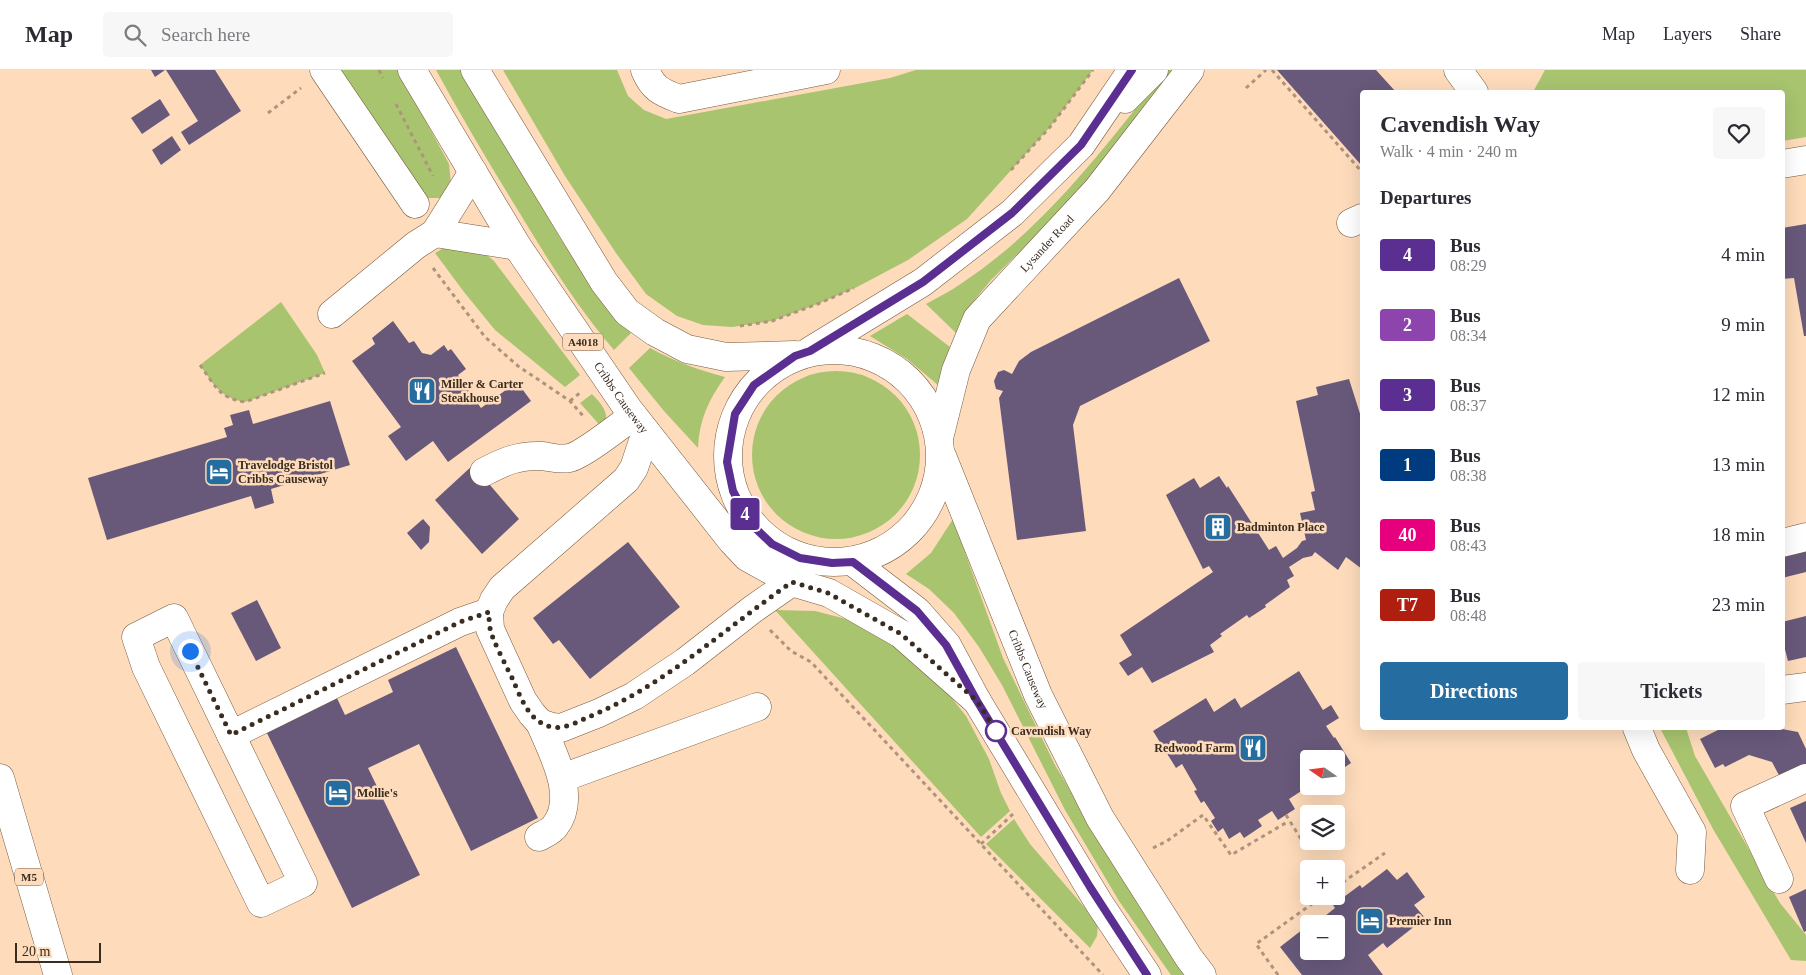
<!DOCTYPE html>
<meta charset="utf-8">
<style>
body{margin:0;font-family:Georgia,serif;background:#f7f7f7;color:#2b2b33;height:100vh;display:flex;flex-direction:column;font-size:19px;white-space:nowrap}
*{box-sizing:border-box;margin:0}
p{font-size:16px;color:#7c7c81}
.icon{flex:none;width:28px;height:28px;fill:none;stroke:currentColor;stroke-width:2;stroke-linecap:round;stroke-linejoin:round}
.map{position:relative;flex:1;overflow:hidden}
.side{position:absolute;left:1360px;top:20px;width:425px;height:640px;display:flex;flex-direction:column;background:#fff;border-radius:5px;box-shadow:0 5px 20px #0002}
.side>*{flex:none}
.badge{padding:0 10px;border-radius:4px;font-size:18px;line-height:32px}
.needle{width:32px;rotate:284deg}
.controls{position:absolute;left:1300px;top:680px;display:grid;gap:10px}
.controls a{display:grid;place-items:center;width:45px;height:45px;border-radius:5px;background:#fff;box-shadow:0 5px 20px #0002;font-size:25px}
.scale{position:absolute;left:15px;bottom:12px;width:86px;box-sizing:border-box;padding-left:5px;border:2px solid #392c20;border-top:0;font-size:14px;line-height:18px;white-space:nowrap;color:#392c20;-webkit-text-stroke:4px #fddbbb;paint-order:stroke}
.you{position:absolute;width:25px;height:25px;margin:-12px;border:4px solid #fff;border-radius:50%;background:#1a73e8;box-shadow:0 0 0 8px #1a73e833}
.map>.badge{position:absolute;translate:-50% -50%;box-shadow:0 0 0 2px #fff}
h2{padding:0 20px;font-size:19px;line-height:45px}
.round{display:grid;place-items:center;flex:none;width:52px;height:52px;border-radius:5px;background:#f7f7f7}
.summary{display:flex;align-items:center;justify-content:space-between;height:85px;padding:0 20px}
h1{font-size:24px;font-weight:700;line-height:38px}
.button{display:flex;gap:10px;margin-top:auto;padding:10px 20px}
.button a{flex:1;height:58px;border-radius:5px;background:#256da1;color:#fff;font-size:20px;font-weight:700;line-height:58px;text-align:center}
.button a+a{background:#f7f7f7;color:#2b2b33}
ul{padding:0;list-style:none}
li{display:flex;align-items:center;gap:15px;height:70px;padding:0 20px}
li div{flex:1}
li b{display:block;font-size:19px}
li em{font-style:normal}
li .badge{min-width:55px;font-weight:700;text-align:center}
header{display:flex;align-items:center;gap:30px;box-sizing:border-box;height:70px;padding:0 25px;background:#fff;border-bottom:1px solid #e1e1e2}
header strong{font-size:24px}
nav{display:flex;gap:28px;margin-inline-start:auto;font-size:18px}
.search{width:350px;height:45px;background:#f7f7f7;display:flex;align-items:center;gap:12px;box-sizing:border-box;padding:0 18px;border-radius:5px;color:#7c7c81;font-size:19px}
.map>svg:first-child{display:block}
</style>
<header>
<strong>Map</strong>
<div class="search"><svg class="icon" aria-label="search" viewBox="0 0 24 24"><circle cx="10" cy="10" r="6"/><path d="M15 15l6 6"/></svg>Search here</div>
<nav><a>Map</a><a>Layers</a><a>Share</a></nav>
</header>
<div class="map">
<svg width="1806" height="905" viewBox="0 0 1806 905">
<rect width="100%" height="100%" fill="#fddbbb"/>
<g fill="#a8c46f">
<path d="M340,0H398L449,94L451,114L443,128H428Z"/>
<path d="M436,0H462L560,168L606,236L631,263L614,280C577,237 548,190 519,142C490,95 462,48 436,0Z"/>
<path d="M503,0H617L628,26L644,40L666,49L890,8L916,0H1093L1050,57L967,149L908,190L857,217L820,233L772,251L732,257L703,255L677,246L646,224L616,183L565,106Z"/>
<path d="M1166,0H1175L1123,70L1057,145L991,210L972,233L956,263L926,234C938,227 951,221 962,213C1045,158 1105,77 1166,0Z"/>
<path d="M1545,0H1806V67L1783,71L1782,22H1533Z"/>
<path d="M449,175L482,181L494,191L580,305L565,317L495,260L464,222L435,183Z"/>
<path d="M281,232L317,285L325,303L245,332C220,328 214,315 200,295Z"/>
<path d="M907,244L950,277L938,315L907,289L870,266Z"/>
<path d="M650,278C674,291 698,300 725,307C709,329 699,350 698,378L664,341L629,298Z"/>
<circle cx="836" cy="385" r="84"/>
<path d="M592,324C604,337 609,342 605,361L580,333Z"/>
<path d="M953,449L1003,588L1055,695L1094,760L1188,905H1171L1119,831L1065,740L1002,615L979,577L954,543L929,519L906,504L931,483Z"/>
<path d="M775,540L815,541L850,550L884,566L927,597L966,646L989,689L1001,723L1010,741L981,767Z"/>
<path d="M1660,658H1686L1695,686L1780,833L1806,865V891L1791,890L1713,759Z"/>
<path d="M1014,749L1030,774L1098,853L1097,866L1090,878L986,774Z"/>
</g>
<g fill="#68597b">
<path d="M151,0H165L155,7Z"/>
<path d="M166,0H215L241,41L189,75L181,62L198,51Z"/>
<path d="M1277,0H1376L1396,22H1362V96Z"/>
<path d="M160,29L170,45L142,64L131,48Z"/>
<path d="M172,66L181,80L161,95L152,80Z"/>
<path d="M1806,154V266H1804L1794,208L1782,209V158Z"/>
<path d="M1179,208L1210,271L1080,336L1073,355L1086,461L1017,470L999,328L1003,321L996,319L994,311L998,302L1004,300L1012,304L1019,291L1031,282Z"/>
<path d="M393,251L409,273L414,271L422,283L431,285L444,275L448,281L451,279L466,299L458,305L481,338L517,312L531,331L448,392L433,371L406,391L388,366L401,357L352,291L375,274L372,268Z"/>
<path d="M1349,309L1362,350V499L1346,487L1338,500L1315,482L1312,486L1303,488L1289,497L1294,506L1287,510L1290,517L1265,535L1266,537L1249,548L1247,545L1220,564L1222,566L1210,575L1214,582L1152,613L1142,597L1128,606L1119,593L1132,585L1120,565L1213,502L1209,496L1203,499L1166,425L1194,408L1200,418L1219,406L1227,418L1228,416L1269,480L1276,476L1283,488L1297,478L1302,471L1306,470L1300,443L1315,440L1311,422L1315,421L1296,331L1318,325L1316,317Z"/>
<path d="M330,331L350,395L271,419L274,433L255,439L251,426L107,470L88,408L227,367L224,358L233,355L230,345L249,340L253,354Z"/>
<path d="M473,395L519,449L482,484L435,430Z"/>
<path d="M423,449L430,457L429,472L421,480L407,463Z"/>
<path d="M628,472L680,537L590,609L559,570L553,574L533,548Z"/>
<path d="M1806,475V502L1782,508V481Z"/>
<path d="M257,530L281,578L256,591L231,543Z"/>
<path d="M1806,546V587L1788,591L1782,568V552Z"/>
<path d="M456,577L538,748L471,781L419,674L368,698L420,805L352,838L265,659L335,624L345,645L393,622L388,610Z"/>
<path d="M1299,601L1323,640L1331,635L1339,648L1326,656L1334,668L1335,667L1351,693L1342,699L1345,704L1336,710V689H1309V716L1289,729L1295,739L1278,750L1272,741L1258,750L1262,756L1244,768L1240,762L1229,769L1223,758L1218,762L1211,751L1215,748L1204,731L1201,733L1194,721L1197,720L1182,694L1176,698L1153,661L1206,628L1214,642L1235,628L1241,638Z"/>
<path d="M1722,658H1783L1782,659L1798,662L1806,679V699L1782,711L1772,692L1749,685L1725,697L1723,694L1715,698L1700,669Z"/>
<path d="M1806,731V773L1790,738Z"/>
<path d="M1387,799L1397,810L1407,802L1425,827L1414,835L1425,848L1387,878L1383,873L1368,885L1383,905H1302L1280,877L1307,856L1309,859V881H1336V854H1315L1335,838L1333,835L1360,815L1362,818Z"/>
<path d="M1806,819V861L1804,862L1789,827Z"/>
</g>
<g fill="none" stroke-linecap="round" stroke-linejoin="round">
<defs>
<g id="minor">
<path d="M324,0L415,134"/>
<path d="M645,0C653,19 661,22 679,29L826,0"/>
<path d="M1458,0L1474,22"/>
<path d="M1125,29L1154,0"/>
<path d="M1782,94L1806,90"/>
<path d="M1351,153L1362,148"/>
<path d="M435,163L517,176"/>
<path d="M332,244L416,175L435,163L473,102"/>
<path d="M810,281L923,212L1012,143L1081,75L1132,0"/>
<path d="M646,362L634,398L626,410L502,518L494,530L489,542L490,559L523,631L532,644L540,653L552,657L561,658L599,643L634,626L685,592L753,539L792,512"/>
<path id="s1" d="M940,364L956,300L977,249L1097,120L1190,0"/>
<path d="M484,402C505,391 519,385 542,386C551,387 560,390 569,388C581,386 621,355 633,346"/>
<path d="M1782,473L1806,467"/>
<path d="M174,548L303,813L261,833L146,597L136,567Z"/>
<path d="M1782,620L1806,617"/>
<path d="M1637,658L1646,680L1692,762L1690,800"/>
<path d="M231,665L460,552L489,542"/>
<path d="M562,708L757,637"/>
<path d="M539,767C544,764 552,761 555,756C578,727 552,682 540,653"/>
<path d="M1779,809L1745,736L1806,708"/>
</g>
<g id="major">
<path id="s2" d="M412,0L517,176L628,339L732,471L747,487L792,512L829,523L901,564L977,631"/>
<path d="M475,0L604,212L627,242L655,262L687,279L726,287L795,285"/>
<circle cx="834" cy="386" r="106"/>
<path id="s3" d="M942,386L1038,625L1100,748L1189,888L1202,905"/>
<path d="M853,492L917,541L947,575L977,631L1099,833L1147,905"/>
</g>
<path id="highway" d="M0,708L58,905"/>
</defs>
<use href="#minor" stroke="#77593d" stroke-width="29"/>
<use href="#major" stroke="#77593d" stroke-width="29"/>
<use href="#highway" stroke="#77593d" stroke-width="29"/>
<g stroke="#ae947c" stroke-width="3" stroke-dasharray="4 4" stroke-linecap="butt">
<path d="M379,0L383,8"/>
<path d="M1272,0L1362,102"/>
<path d="M1246,18L1266,0"/>
<path d="M396,34L433,106"/>
<path d="M268,43L301,18"/>
<path d="M1011,100L1050,57L1093,0"/>
<path d="M433,198L485,267L518,296L570,331L584,347"/>
<path d="M740,256L772,251L820,233L854,218"/>
<path d="M200,295C215,315 218,328 245,332L325,303"/>
<path d="M570,331L581,322"/>
<path d="M770,560L791,581L811,592L1103,905"/>
<path d="M1286,745L1306,777"/>
<path d="M981,774L1013,744"/>
<path d="M1153,778L1167,771L1203,745L1231,785L1289,751"/>
<path d="M1336,817L1385,783"/>
<path d="M1278,905L1256,874L1323,826"/>
</g>
<use href="#minor" stroke="#fff" stroke-width="28"/>
<use href="#major" stroke="#fff" stroke-width="28"/>
<use href="#highway" stroke="#fff" stroke-width="28"/>
</g>
<g fill="none" stroke-linecap="round" stroke-linejoin="round">
<defs>
<path id="line" d="M1132,0L1081,75L1012,143L923,212L810,281L795,286L754,315L735,344L727,392L733,421L750,453L772,474L800,488L832,493L853,492L917,541L946,575L977,631L1090,817L1147,905"/>
</defs>
<use href="#line" stroke="#fff" stroke-width="11"/>
<use href="#line" stroke="#5b2e91" stroke-width="8"/>
<path stroke="#392c20" stroke-width="5" stroke-dasharray="0 9" d="M190,581L231,665L460,552L489,542C489,547 489,553 490,558C492,570 507,597 513,610C521,628 530,654 553,657C564,659 576,653 586,648C663,617 724,559 792,512L828,523L901,564L977,631L996,661"/>
</g>
<defs>
<symbol id="restaurant-square" viewBox="-11 -11 22 22"><rect x="-9" y="-9" width="18" height="18" rx="4" fill="#256da1" stroke="#fddbbb"/><path d="M-5-6h1v4h1v-4h1v4h1v-4h1v5L-1.5 .5V6h-2V.5L-5-1ZM5-6V6H3V1.5H1.5Q1.5-4 5-6Z" fill="#fff"/></symbol>
<symbol id="hotel-square" viewBox="-11 -11 22 22"><rect x="-9" y="-9" width="18" height="18" rx="4" fill="#256da1" stroke="#fddbbb"/><path d="M-6-4.5h1.5V1H6V5H4.5V3h-9V5H-6ZM-4 0a1.8 1.8 0 1 1 3.6 0ZM.5 0V-2.5h3Q6-2.5 6 0Z" fill="#fff"/></symbol>
<symbol id="building-square" viewBox="-11 -11 22 22"><rect x="-9" y="-9" width="18" height="18" rx="4" fill="#256da1" stroke="#fddbbb"/><path d="M-4-6H4V6H1V3H-1V6H-4ZM-2.5-4.3h1.7v1.8h-1.7ZM.8-4.3h1.7v1.8H.8ZM-2.5-1h1.7V.8h-1.7ZM.8-1h1.7V.8H.8Z" fill="#fff"/></symbol>
</defs>
<g fill-rule="evenodd">
<use href="#restaurant-square" x="406" y="305" width="32" height="32"/>
<use href="#hotel-square" x="203" y="386" width="32" height="32"/>
<use href="#building-square" x="1202" y="441" width="32" height="32"/>
<use href="#restaurant-square" x="1237" y="662" width="32" height="32"/>
<use href="#hotel-square" x="322" y="707" width="32" height="32"/>
<use href="#hotel-square" x="1354" y="835" width="32" height="32"/>
</g>
<circle fill="#fff" stroke="#5b2e91" stroke-width="2.5" cx="996" cy="661" r="10"/>
<g text-anchor="middle" stroke-width="5" stroke-linejoin="round" paint-order="stroke">
<g fill="#fddbbb" stroke="#74604e" stroke-width="1">
<rect x="563" y="263.5" width="40" height="17" rx="4"/>
<rect x="15" y="798.5" width="28" height="17" rx="4"/>
</g>
<g font-size="11" font-weight="bold" fill="#392c20">
<text x="583" y="276">A4018</text>
<text x="29" y="811">M5</text>
</g>
<g font-size="12" fill="#392c20" stroke="#fddbbb">
<text dy="4" stroke="none"><textPath href="#s1" startOffset="224">Lysander Road</textPath></text>
<text dy="4" stroke="none"><textPath href="#s2" startOffset="389">Cribbs Causeway</textPath></text>
<text dy="4" stroke="none"><textPath href="#s3" startOffset="230">Cribbs Causeway</textPath></text>
</g>
<g font-size="12" font-weight="bold" fill="#392c20" stroke="#fddbbb" text-anchor="start">
<text x="441" y="318">Miller &amp; Carter<tspan x="441" dy="14">Steakhouse</tspan></text>
<text x="238" y="399">Travelodge Bristol<tspan x="238" dy="14">Cribbs Causeway</tspan></text>
<text x="1237" y="461">Badminton Place</text>
<text x="1234" y="682" text-anchor="end">Redwood Farm</text>
<text x="357" y="727">Mollie's</text>
<text x="1389" y="855">Premier Inn</text>
</g>
<g font-size="12" font-weight="bold" fill="#392c20" stroke="#fddbbb" text-anchor="start">
<text x="1011" y="665">Cavendish Way</text>
</g>
</g>
</svg>
<div class="controls">
<a><svg class="needle" viewBox="-14 -14 28 28"><path d="M0-13l5 13h-10z" fill="#e53935"/><path d="M0 13l5-13h-10z" fill="#7c7c81"/></svg></a>
<a><svg class="icon" aria-label="layers" viewBox="0 0 24 24"><path d="M12 4l9 5-9 5-9-5zM3 14l9 5 9-5"/></svg></a>
<a>+</a>
<a>−</a>
</div>
<div class="scale">20 m</div>
<div class="you" style="left:190px;top:581px"></div>
<b class="badge" style="left:745px;top:444px;background:#5b2e91;color:#fff">4</b>
<section class="side">
<div class="summary"><div><h1>Cavendish Way</h1><p>Walk · 4 min · 240 m</p></div><a class="round"><svg class="icon" aria-label="heart" viewBox="0 0 24 24"><path d="M12 20l-8-8c-3-5 5-10 8-4 3-6 11-1 8 4z"/></svg></a></div>
<h2>Departures</h2>
<ul>
<li><span class="badge" style="background:#5b2e91;color:#fff">4</span><div><b>Bus</b><p>08:29</p></div><em>4 min</em></li>
<li><span class="badge" style="background:#8e44ad;color:#fff">2</span><div><b>Bus</b><p>08:34</p></div><em>9 min</em></li>
<li><span class="badge" style="background:#5b2e91;color:#fff">3</span><div><b>Bus</b><p>08:37</p></div><em>12 min</em></li>
<li><span class="badge" style="background:#003b80;color:#fff">1</span><div><b>Bus</b><p>08:38</p></div><em>13 min</em></li>
<li><span class="badge" style="background:#e6007e;color:#fff">40</span><div><b>Bus</b><p>08:43</p></div><em>18 min</em></li>
<li><span class="badge" style="background:#af1e0e;color:#fff">T7</span><div><b>Bus</b><p>08:48</p></div><em>23 min</em></li>
</ul>
<div class="button"><a>Directions</a><a>Tickets</a></div>
</section>
</div>
